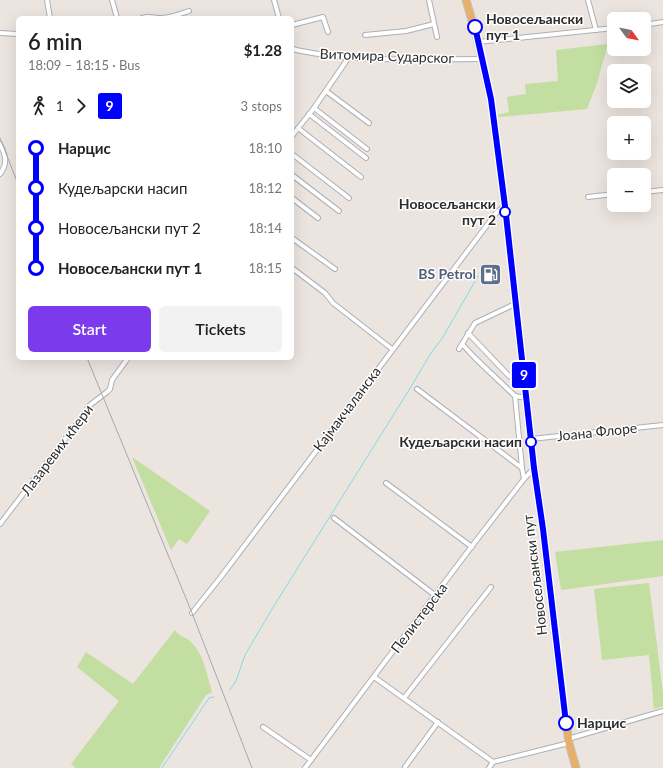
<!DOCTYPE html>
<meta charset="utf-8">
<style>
body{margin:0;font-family:Lato,sans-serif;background:#f2f2f2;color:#222;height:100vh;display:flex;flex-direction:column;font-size:15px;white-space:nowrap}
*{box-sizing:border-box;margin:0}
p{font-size:13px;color:#767676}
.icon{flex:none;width:22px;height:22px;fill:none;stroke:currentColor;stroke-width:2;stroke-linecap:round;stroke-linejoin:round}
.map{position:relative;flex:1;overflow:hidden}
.drawer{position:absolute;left:16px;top:16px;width:278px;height:344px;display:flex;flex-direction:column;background:#fff;border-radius:6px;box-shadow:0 4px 16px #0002}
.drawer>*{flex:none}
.badge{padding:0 8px;border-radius:3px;font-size:14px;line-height:26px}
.needle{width:26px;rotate:123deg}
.controls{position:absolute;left:607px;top:12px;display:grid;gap:8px}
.controls a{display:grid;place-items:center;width:44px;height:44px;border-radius:6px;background:#fff;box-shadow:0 4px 16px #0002;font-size:20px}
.map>.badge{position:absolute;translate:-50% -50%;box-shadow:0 0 0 2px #fff}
.legs{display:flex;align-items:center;gap:6px;height:44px;padding:0 12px;font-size:13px}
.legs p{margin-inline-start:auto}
.summary{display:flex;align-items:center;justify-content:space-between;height:68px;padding:0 12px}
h1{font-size:22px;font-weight:600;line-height:30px}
.action{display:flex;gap:8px;margin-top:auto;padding:8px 12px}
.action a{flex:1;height:46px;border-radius:6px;background:#7c3aed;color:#fff;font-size:16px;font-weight:600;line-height:46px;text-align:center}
.action a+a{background:#f2f2f2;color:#222}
ul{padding:0 12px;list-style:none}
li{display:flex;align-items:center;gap:14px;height:40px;font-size:15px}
li i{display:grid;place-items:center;width:6px;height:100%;margin:0 5px;background:currentColor}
li i::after{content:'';width:10px;height:10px;margin:-5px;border:3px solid;border-radius:50%;background:#fff}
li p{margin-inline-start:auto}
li:first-child i{background:linear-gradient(#0000 50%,currentColor 0)}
li:last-child i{background:linear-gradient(currentColor 50%,#0000 0)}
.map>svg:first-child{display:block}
</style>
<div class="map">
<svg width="663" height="768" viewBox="0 0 663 768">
<rect width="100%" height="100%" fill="#ece4df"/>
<g fill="#c2dea0">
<path d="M608,44L597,83L587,109L500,117L497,115L509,112L507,97L526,94L525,84L558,81L556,50Z"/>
<path d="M132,457L210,511L187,544L179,539L171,550Z"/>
<path d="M663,540V576L561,590L555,552Z"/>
<path d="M649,583L663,693V706L654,709L649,655L602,660L594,589Z"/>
<path d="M175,630C179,637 187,637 192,643C204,655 207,676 212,692L206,695L159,768H76L71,764L119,701L77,667L86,652L133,684Z"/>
</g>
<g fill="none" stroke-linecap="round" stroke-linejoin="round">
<g stroke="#7bdfe5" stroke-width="1">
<path d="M230,690L236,681L245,655L272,609L409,390L431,353L443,337L478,276"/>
<path d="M162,768L209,698L214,697"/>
</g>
<defs>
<g id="street">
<path d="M47,0L50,18"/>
<path d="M112,0L117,18"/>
<path d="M274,0L279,18"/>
<path d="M429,0L437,37"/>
<path d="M588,0L596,30"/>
<path d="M142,18C149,16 151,17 157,18C168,19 180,14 189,11"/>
<path d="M292,25L323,17L328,32"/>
<path d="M644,25L663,22"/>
<path d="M0,33L18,34"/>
<path d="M365,35L406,31L434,24"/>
<path d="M478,42L614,28"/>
<path d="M292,48L296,50C357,63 421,59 482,59"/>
<path d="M326,91L369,123"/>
<path d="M314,108L367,149"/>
<path d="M309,114L366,158"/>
<path d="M298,128L361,177"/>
<path d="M292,136L314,108L349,57"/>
<path d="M0,144C6,155 8,164 0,174"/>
<path d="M292,154L349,198"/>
<path d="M292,175L339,211"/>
<path d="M644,192L663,190"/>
<path d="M588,197L614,194"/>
<path d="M292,198L318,218"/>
<path d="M292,238L335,269"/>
<path d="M292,268L325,293L333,303L392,349"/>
<path d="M468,333L508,375L513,379L525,381"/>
<path d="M462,344L475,358L515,396"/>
<path d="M459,349L475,323L515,304"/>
<path d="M417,389L522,468"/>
<path d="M531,439L663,425"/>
<path d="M524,479L522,468L515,396L526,398"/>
<path d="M386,483L472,547"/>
<path d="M334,518L436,596"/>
<path d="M0,524L79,421L90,405L107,392L110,389L112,380L128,358"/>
<path d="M192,613L220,578L497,212L505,206"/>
<path d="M374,677L493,762"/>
<path d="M404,698L491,587"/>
<path d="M263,727L311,760"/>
<path d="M568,739L663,711"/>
<path d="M405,767L438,722"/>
<path d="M305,768L475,542L524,479L534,468"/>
<path d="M489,768L493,762L569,743"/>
</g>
<path id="primary" d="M466,0L476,34L491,99L505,206L534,468L543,529L562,692L569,743L576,768"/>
</defs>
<use href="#street" stroke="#acb0b7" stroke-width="6"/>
<use href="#primary" stroke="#c4c4c4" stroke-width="9"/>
<use href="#street" stroke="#fff" stroke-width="4"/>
<use href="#primary" stroke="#e6b06b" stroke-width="7"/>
<g stroke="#a2a9b4" stroke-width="1">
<path d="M0,138L18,184"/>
<path d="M87,358L192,613L252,768"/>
</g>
</g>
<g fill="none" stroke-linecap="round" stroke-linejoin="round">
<defs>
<path id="line-1" d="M475,27L491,99L505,206L534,468L543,529L566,723"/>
</defs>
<use href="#line-1" stroke="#fff" stroke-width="9"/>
<use href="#line-1" stroke="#00f" stroke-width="6"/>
</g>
<defs>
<symbol id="fuel-square" viewBox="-11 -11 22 22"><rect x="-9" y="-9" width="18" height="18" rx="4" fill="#5c6f8a" stroke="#fff"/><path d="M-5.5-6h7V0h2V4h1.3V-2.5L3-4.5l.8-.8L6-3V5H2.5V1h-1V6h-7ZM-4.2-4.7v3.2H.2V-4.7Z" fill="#fff"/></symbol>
</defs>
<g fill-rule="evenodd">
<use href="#fuel-square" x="478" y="262" width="25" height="25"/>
</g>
<g fill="#fff" stroke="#00f" stroke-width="2">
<circle cx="475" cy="27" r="7"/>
<circle cx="505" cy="212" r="5"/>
<circle cx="531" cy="442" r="5"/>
<circle cx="566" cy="723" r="7"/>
</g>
<g text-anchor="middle" stroke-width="3" stroke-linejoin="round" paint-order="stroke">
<g font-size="14" font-weight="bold" fill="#2c2c2c" stroke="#fff" text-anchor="start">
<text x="486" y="24">Новосељански<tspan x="486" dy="16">пут 1</tspan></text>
<text x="496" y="209" text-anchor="end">Новосељански<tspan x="496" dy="16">пут 2</tspan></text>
<text x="522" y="447" text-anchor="end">Кудељарски насип</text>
<text x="577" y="728">Нарцис</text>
</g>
<g font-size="14" fill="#2c2c2c" stroke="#fff">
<text transform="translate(387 56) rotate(2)" y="5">Витомира Сударског</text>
<text transform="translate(347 409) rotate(-53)" y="5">Кајмакчаланска</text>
<text transform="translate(597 432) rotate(-6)" y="5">Јоана Флоре</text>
<text transform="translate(57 450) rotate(-53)" y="5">Лазаревих кћери</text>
<text transform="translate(535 575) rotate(-97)" y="5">Новосељански пут</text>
<text transform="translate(419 618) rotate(-53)" y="5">Пелистерска</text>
</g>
<g font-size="14" font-weight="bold" fill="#4e5e75" stroke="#fff" text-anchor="end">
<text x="476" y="279">BS Petrol</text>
</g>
</g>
</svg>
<div class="controls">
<a><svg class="needle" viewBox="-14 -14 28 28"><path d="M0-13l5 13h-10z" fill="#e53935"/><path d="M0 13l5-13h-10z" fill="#767676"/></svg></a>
<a><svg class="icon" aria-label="layers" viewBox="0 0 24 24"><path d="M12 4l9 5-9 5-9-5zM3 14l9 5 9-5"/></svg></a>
<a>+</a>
<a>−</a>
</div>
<b class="badge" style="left:524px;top:375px;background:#00f;color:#fff">9</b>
<section class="drawer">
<div class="summary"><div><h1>6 min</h1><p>18:09 – 18:15 · Bus</p></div><b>$1.28</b></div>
<div class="legs"><svg class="icon" aria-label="walk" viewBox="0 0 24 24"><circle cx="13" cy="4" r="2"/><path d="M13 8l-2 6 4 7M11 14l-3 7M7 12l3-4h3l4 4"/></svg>1<svg class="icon" aria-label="forward" viewBox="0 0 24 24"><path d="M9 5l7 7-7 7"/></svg><b class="badge" style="background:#00f;color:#fff">9</b><p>3 stops</p></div>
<ul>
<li><i style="color:#00f"></i><b>Нарцис</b><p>18:10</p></li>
<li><i style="color:#00f"></i><span>Кудељарски насип</span><p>18:12</p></li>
<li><i style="color:#00f"></i><span>Новосељански пут 2</span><p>18:14</p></li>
<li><i style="color:#00f"></i><b>Новосељански пут 1</b><p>18:15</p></li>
</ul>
<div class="action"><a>Start</a><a>Tickets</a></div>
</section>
</div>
